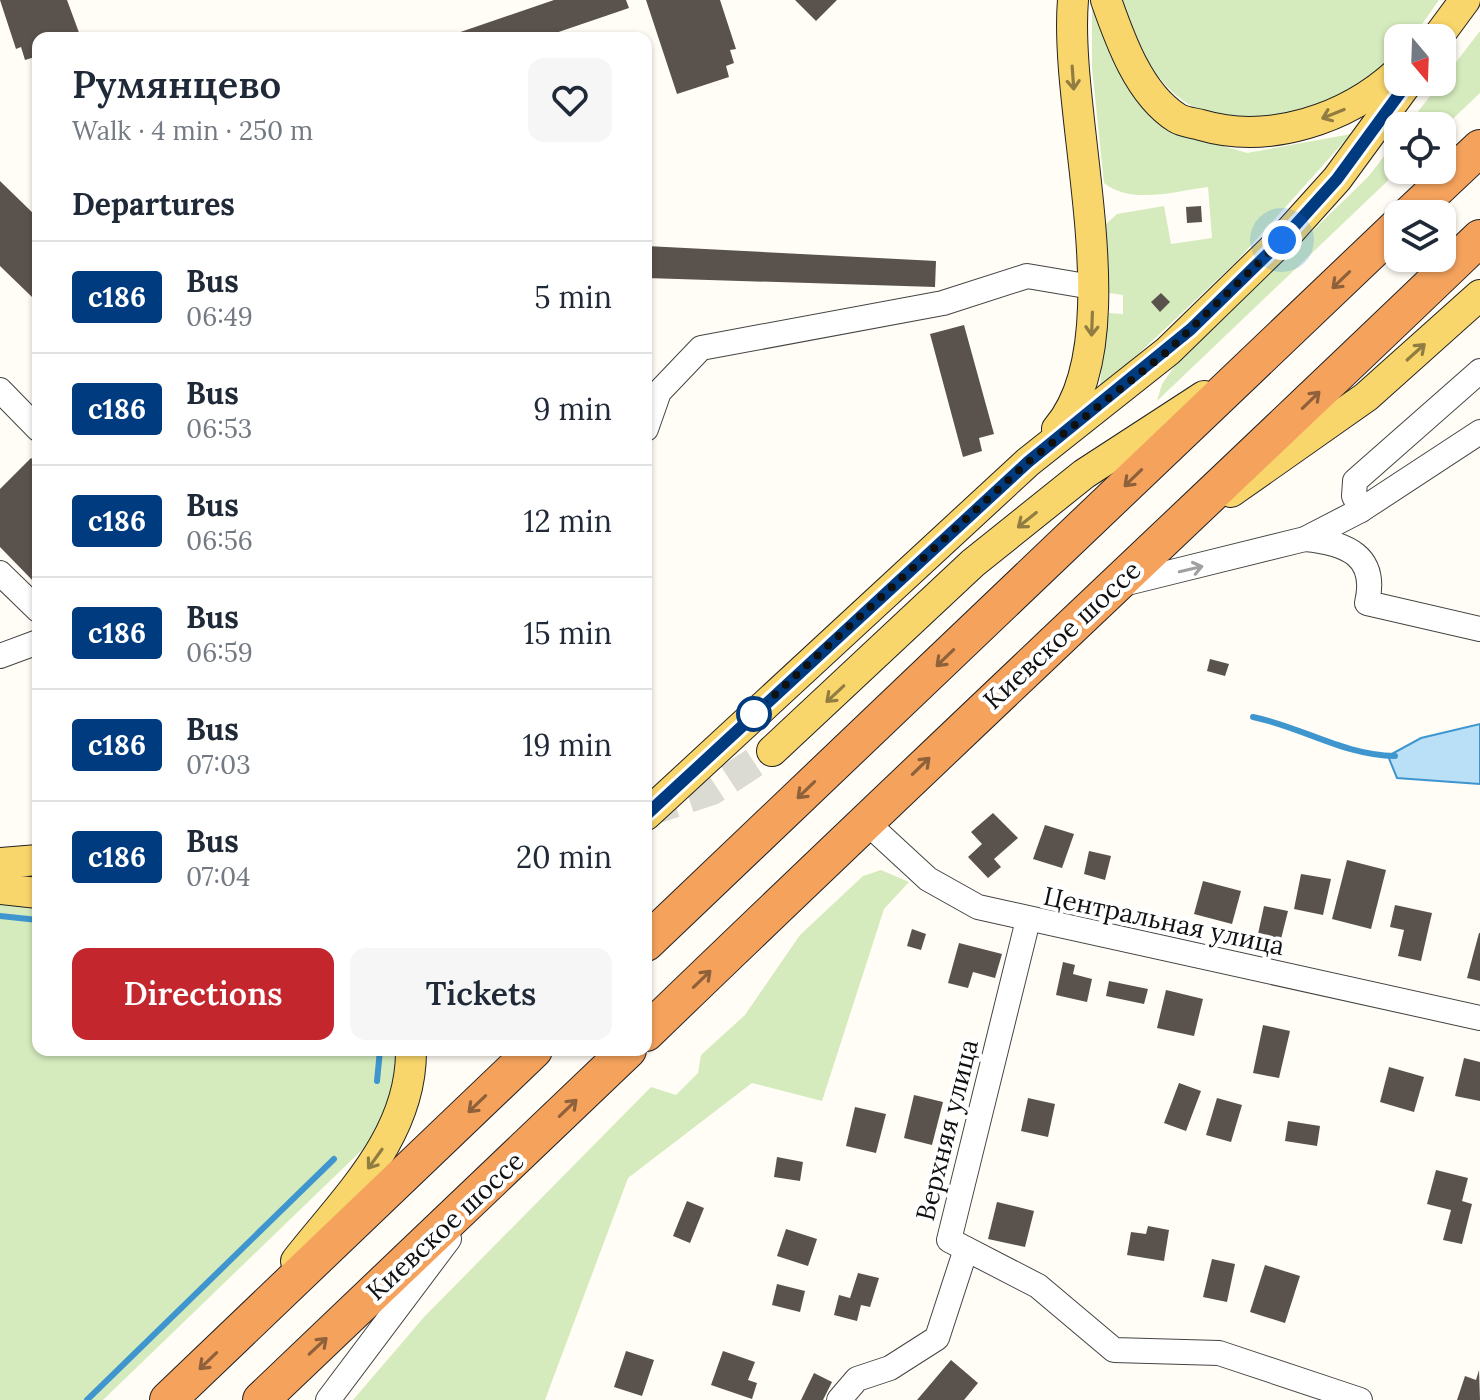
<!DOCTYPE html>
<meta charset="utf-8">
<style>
body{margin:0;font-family:Lora,serif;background:#f6f6f7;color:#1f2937;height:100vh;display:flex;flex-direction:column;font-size:30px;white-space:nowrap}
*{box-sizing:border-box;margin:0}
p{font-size:26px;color:#747a83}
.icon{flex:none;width:44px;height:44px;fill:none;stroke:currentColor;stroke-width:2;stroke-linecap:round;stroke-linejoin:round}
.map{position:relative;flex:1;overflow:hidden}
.panel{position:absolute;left:32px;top:32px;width:620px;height:1024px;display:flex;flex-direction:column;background:#fff;border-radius:16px;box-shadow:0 2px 6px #0004}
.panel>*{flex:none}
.badge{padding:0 16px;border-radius:6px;font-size:28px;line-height:52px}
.needle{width:52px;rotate:161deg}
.buttons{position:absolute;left:1384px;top:24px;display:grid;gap:16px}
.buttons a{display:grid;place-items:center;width:72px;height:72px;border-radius:16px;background:#fff;box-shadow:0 2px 6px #0004;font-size:40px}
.you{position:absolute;width:40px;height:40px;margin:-20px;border:6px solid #fff;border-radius:50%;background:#1a73e8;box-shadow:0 0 0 12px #1a73e833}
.map>.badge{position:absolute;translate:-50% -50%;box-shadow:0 0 0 4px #fff}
h2{padding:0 40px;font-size:30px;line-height:72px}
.round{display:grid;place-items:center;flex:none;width:84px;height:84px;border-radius:16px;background:#f6f6f7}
.head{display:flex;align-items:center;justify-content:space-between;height:136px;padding:0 40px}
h1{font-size:38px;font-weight:600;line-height:60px}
.primary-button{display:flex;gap:16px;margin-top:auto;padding:16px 40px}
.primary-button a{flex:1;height:92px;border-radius:16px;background:#c4262e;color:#fff;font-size:32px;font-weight:600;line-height:92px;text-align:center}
.primary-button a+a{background:#f6f6f7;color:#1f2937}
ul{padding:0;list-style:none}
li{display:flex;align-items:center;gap:24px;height:112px;padding:0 40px;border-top:2px solid #e0e1e3}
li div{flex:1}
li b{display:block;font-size:30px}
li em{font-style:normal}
li .badge{min-width:88px;font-weight:700;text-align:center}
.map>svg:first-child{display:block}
</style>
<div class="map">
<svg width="1480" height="1400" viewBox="0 0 1480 1400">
<rect width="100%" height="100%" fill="#fffdf5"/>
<g fill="#d5ebbd">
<path d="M1117,0H1439L1412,38H1398C1398,43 1399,52 1398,56C1391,78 1314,111 1292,114C1267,118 1231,119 1206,112C1158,97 1137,41 1117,0Z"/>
<path d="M1092,2L1106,43L1134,93L1167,129L1247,153L1351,134L1236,262L1099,391L1109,313L1123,314V295L1109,293L1106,224L1117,214L1164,206L1171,244L1212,238L1208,187C1176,191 1131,205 1104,183L1092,68Z"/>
<path d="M1480,31V93L1442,129V126H1407Z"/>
<path d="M1398,138L1399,170L1157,401L1162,384L1179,360L1368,177Z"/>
<path d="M881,870L909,882L884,909L822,1101L752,1083L628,1178L545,1400H353L425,1316L651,1087L676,1095L698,1073L701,1055L745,1015L800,935L863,876Z"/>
<path d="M0,902L38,905V1050H397C394,1087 386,1118 363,1149L103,1400H0Z"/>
</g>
<path fill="#b9e0f7" stroke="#3f96cf" stroke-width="2" d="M1480,724V784L1397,778L1388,756L1421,738Z"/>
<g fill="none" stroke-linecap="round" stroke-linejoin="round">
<g stroke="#3f96cf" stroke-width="6">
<path d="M1253,717C1302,727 1343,755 1395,756"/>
<path d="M0,916L38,920"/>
<path d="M377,1081L380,1050"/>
<path d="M87,1400L334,1159"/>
</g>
</g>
<g fill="#5a524d">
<path d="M0,0H67L81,38H38V56L25,60L21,47L16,49Z"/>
<path d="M554,0H626L629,8L541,38H443Z"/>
<path d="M646,0H720L736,49L730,50L734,63L726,66L729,77L677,94Z"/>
<path d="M795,0H837L816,21Z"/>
<path d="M0,181L38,218V292L33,298L0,266Z"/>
<path d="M1201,206L1202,222L1187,223L1186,207Z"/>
<path d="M646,246L936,261L935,287L646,278Z"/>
<path d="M1161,293L1170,302L1160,312L1151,302Z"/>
<path d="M964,325L994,434L979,438L982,451L963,457L930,334Z"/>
<path d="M31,458L38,465V586L0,547V489Z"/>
<path d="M1210,659L1229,664L1225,676L1207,671Z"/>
<path d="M993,813L1018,838L994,859L1001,867L988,878L968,857L982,844L971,832Z"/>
<path d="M1045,825L1074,834L1062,868L1033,859Z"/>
<path d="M1089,851L1111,856L1105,880L1084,874Z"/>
<path d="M1347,860L1386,870L1371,929L1332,919Z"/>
<path d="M1301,874L1331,879L1323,915L1294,909Z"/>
<path d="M1203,881L1241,891L1232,924L1194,914Z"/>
<path d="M1395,905L1432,913L1421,961L1398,956L1404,930L1390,927Z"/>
<path d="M1264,906L1288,911L1281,939L1258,934Z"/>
<path d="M912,929L926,934L921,950L907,946Z"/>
<path d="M1479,933H1480V981L1467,978Z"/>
<path d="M959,943L1002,954L995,978L973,972L968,988L948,983Z"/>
<path d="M1063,962L1075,965L1073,974L1092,979L1087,1002L1056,995Z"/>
<path d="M1109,981L1148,989L1144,1004L1106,996Z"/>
<path d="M1166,990L1203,999L1194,1036L1157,1028Z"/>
<path d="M1263,1025L1290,1031L1279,1078L1253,1073Z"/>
<path d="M1464,1058L1480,1062V1101L1455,1096Z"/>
<path d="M1389,1067L1424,1077L1414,1112L1380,1102Z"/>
<path d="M1179,1083L1201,1091L1186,1131L1164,1123Z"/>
<path d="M914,1095L943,1102L932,1145L904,1138Z"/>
<path d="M1028,1098L1055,1104L1048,1137L1021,1131Z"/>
<path d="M1217,1098L1242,1105L1231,1142L1206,1135Z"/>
<path d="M855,1107L886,1114L876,1153L846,1146Z"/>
<path d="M1288,1121L1320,1126L1317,1146L1285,1141Z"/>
<path d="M777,1157L803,1162L800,1181L774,1177Z"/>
<path d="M1436,1170L1468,1178L1462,1201L1472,1204L1462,1244L1443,1240L1451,1210L1427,1204Z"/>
<path d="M687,1201L704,1208L690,1243L673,1236Z"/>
<path d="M997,1202L1034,1211L1025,1247L988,1239Z"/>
<path d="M1148,1226L1169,1230L1164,1261L1127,1255L1131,1232L1146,1234Z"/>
<path d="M786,1229L817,1239L808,1266L777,1256Z"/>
<path d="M1212,1259L1235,1264L1227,1302L1203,1297Z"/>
<path d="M1265,1265L1300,1276L1285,1323L1250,1312Z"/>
<path d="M858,1273L879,1278L870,1307L861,1305L857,1321L834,1315L839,1295L850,1298Z"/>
<path d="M777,1284L805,1291L800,1312L772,1305Z"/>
<path d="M626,1351L654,1360L642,1396L614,1387Z"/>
<path d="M723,1351L755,1362L748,1380L757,1383L752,1399L711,1385Z"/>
<path d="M951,1360L978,1383L964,1400H917Z"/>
<path d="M1479,1370L1480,1400H1457L1465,1376L1476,1380Z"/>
<path d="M814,1373L832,1382L823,1400H801Z"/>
</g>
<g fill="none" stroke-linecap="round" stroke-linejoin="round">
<path stroke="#dbdad3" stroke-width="30" stroke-dasharray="30 15" stroke-linecap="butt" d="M646,812L712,790L772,751"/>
<defs>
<g id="minor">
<path d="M0,390L38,429"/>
<path d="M646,429L659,392L701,348L943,303L1027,276L1092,287"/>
<path d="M1361,510L1354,496L1355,481L1480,371"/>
<path d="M1305,539C1347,543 1378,556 1367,603L1480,629"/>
<path d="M0,573L38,610"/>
<path d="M1119,585L1305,539L1361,510L1480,432"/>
<path d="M0,656L38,642"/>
<path d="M864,820L928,879L978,907L1480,1018"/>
<path d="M1028,920L949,1240L1038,1286L1114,1350L1219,1353L1360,1400"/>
<path d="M328,1400L449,1239"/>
<path d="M839,1400L857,1379L890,1368L937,1338L966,1249"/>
</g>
<g id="major">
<path d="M1106,0C1120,40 1139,94 1177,118C1183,122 1194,123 1201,125C1269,145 1347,119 1398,72"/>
<path d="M1437,38L1465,0"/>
<path d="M1057,429C1134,339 1063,116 1073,0"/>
<path d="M1231,492L1366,397L1480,295"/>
<path d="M772,751L973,563L1084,474L1204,396"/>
<path d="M646,815L1028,462L1168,351L1282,240L1337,179L1408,82"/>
<path d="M0,863L38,860"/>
<path d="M0,889L38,893"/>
<path d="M296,1261C346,1197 412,1136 411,1050"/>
</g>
<g id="highway">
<path d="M1410,214L1480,148"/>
<path d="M646,943L1398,226"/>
<path d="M646,1033C922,766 1203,504 1480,238"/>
<path d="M168,1400L534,1050"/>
<path d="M261,1400L628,1050"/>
</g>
</defs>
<use href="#minor" stroke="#444" stroke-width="26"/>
<use href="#major" stroke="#222" stroke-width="32"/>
<use href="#highway" stroke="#222" stroke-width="38"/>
<use href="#minor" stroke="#fff" stroke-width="24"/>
<use href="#major" stroke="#f9d66b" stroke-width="30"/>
<use href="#highway" stroke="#f5a25d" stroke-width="36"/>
</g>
<defs><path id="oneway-shaft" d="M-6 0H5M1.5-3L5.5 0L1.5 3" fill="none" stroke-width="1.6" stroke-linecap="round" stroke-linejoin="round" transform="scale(2)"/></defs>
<g stroke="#917d42">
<use href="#oneway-shaft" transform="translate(1073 78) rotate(86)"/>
<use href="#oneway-shaft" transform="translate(1333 114) rotate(158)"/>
<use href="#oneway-shaft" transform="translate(1092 324) rotate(92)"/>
<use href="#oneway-shaft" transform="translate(1416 352) rotate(-42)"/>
<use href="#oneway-shaft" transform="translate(1027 520) rotate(141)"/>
<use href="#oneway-shaft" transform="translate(835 694) rotate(137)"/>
<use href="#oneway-shaft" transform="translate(375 1159) rotate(126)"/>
</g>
<g stroke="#8e613b">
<use href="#oneway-shaft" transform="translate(1341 280) rotate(136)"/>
<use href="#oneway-shaft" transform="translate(1311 400) rotate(-44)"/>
<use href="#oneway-shaft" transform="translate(1133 478) rotate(136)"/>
<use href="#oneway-shaft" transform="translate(945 658) rotate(136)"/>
<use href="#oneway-shaft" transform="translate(921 766) rotate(-44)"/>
<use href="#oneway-shaft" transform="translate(806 790) rotate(136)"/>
<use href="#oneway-shaft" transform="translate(702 979) rotate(-44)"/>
<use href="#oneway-shaft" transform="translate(477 1104) rotate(136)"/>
<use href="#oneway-shaft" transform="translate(568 1108) rotate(-44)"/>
<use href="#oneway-shaft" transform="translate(318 1346) rotate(-43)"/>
<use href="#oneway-shaft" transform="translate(208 1361) rotate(136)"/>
</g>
<use stroke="#a0a0a0" href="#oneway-shaft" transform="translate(1191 569) rotate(-13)"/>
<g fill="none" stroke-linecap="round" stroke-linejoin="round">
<defs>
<path id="line" d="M646,815L1028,462L1191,329L1282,240L1337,179L1408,82"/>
</defs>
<use href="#line" stroke="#fff" stroke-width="18"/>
<use href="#line" stroke="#003b80" stroke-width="12"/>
<path stroke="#111" stroke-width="8" stroke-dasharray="0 14.4" d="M754,714L1028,462L1168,351L1282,240"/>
</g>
<circle fill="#fff" stroke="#003b80" stroke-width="4" cx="754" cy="714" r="16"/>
<g text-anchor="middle" stroke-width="8" stroke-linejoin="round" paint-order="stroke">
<g font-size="26" fill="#111" stroke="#fff">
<text transform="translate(1062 635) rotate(-43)" y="9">Киевское шоссе</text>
<text transform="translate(1164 921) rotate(12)" y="9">Центральная улица</text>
<text transform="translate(947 1130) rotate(-76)" y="9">Верхняя улица</text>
<text transform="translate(445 1226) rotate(-43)" y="9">Киевское шоссе</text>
</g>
</g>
</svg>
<div class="buttons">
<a><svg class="needle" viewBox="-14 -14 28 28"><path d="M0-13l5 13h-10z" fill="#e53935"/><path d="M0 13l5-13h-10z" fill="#747a83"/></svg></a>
<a><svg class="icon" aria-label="locate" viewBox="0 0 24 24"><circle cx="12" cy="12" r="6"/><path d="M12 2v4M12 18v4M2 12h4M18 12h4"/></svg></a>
<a><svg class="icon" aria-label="layers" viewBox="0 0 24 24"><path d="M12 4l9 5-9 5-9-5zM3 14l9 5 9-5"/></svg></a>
</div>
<div class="you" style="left:1282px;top:240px"></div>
<section class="panel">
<div class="head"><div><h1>Румянцево</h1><p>Walk · 4 min · 250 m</p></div><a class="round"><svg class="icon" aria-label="heart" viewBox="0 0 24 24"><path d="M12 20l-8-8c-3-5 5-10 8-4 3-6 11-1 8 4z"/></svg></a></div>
<h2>Departures</h2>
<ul>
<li><span class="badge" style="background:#003b80;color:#fff">с186</span><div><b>Bus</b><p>06:49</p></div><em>5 min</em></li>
<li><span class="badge" style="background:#003b80;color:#fff">с186</span><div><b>Bus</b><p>06:53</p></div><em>9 min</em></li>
<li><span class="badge" style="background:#003b80;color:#fff">с186</span><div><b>Bus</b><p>06:56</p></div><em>12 min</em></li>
<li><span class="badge" style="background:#003b80;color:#fff">с186</span><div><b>Bus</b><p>06:59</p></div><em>15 min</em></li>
<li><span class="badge" style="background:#003b80;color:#fff">с186</span><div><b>Bus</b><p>07:03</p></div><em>19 min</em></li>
<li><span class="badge" style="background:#003b80;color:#fff">с186</span><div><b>Bus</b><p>07:04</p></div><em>20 min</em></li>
</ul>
<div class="primary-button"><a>Directions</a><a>Tickets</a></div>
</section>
</div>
